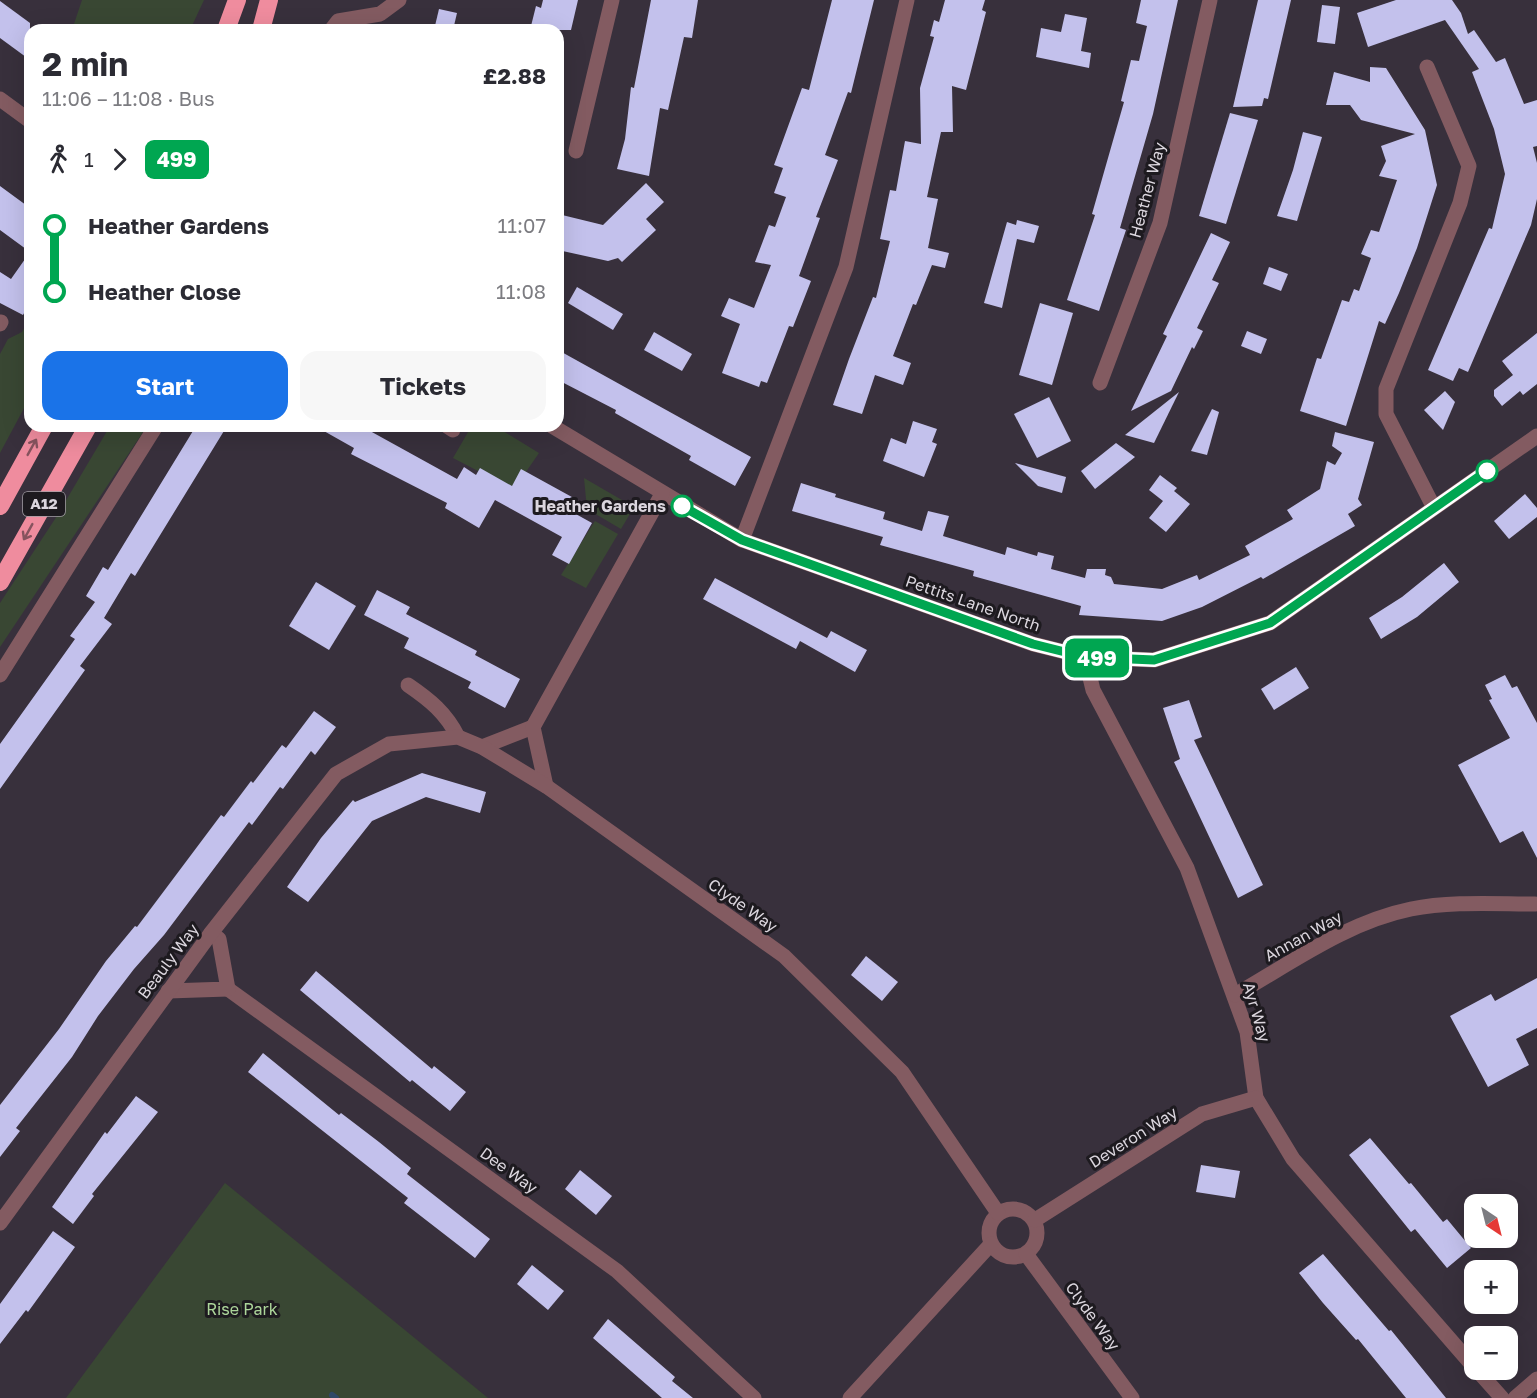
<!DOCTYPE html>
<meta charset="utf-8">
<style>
body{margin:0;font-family:"Golos Text",sans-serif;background:#f7f7f7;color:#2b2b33;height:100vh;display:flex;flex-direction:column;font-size:22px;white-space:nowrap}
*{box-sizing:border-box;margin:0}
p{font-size:20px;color:#7c7c81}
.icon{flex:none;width:33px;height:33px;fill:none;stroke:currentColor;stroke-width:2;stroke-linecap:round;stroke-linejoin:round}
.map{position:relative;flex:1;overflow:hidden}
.panel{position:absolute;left:24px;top:24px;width:540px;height:408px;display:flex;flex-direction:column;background:#fff;border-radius:18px;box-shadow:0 6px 24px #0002}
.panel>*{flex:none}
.badge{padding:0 12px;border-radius:9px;font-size:21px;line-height:39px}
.needle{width:39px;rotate:145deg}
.buttons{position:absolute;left:1464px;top:1194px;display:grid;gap:12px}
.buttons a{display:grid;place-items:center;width:54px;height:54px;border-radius:12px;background:#fff;box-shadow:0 6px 24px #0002;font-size:30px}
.map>.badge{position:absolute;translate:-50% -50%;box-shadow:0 0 0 3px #fff}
.legs{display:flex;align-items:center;gap:9px;height:66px;padding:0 18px;font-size:20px}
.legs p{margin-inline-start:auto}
.summary{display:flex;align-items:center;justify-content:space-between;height:102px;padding:0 18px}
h1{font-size:33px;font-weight:700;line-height:45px}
.action{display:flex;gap:12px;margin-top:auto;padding:12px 18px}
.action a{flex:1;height:69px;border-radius:18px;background:#1a73e8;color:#fff;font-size:24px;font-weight:700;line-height:69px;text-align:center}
.action a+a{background:#f7f7f7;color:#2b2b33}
ul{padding:0 18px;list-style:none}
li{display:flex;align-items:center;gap:21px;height:66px;font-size:22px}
li i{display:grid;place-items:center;width:9px;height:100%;margin:0 8px;background:currentColor}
li i::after{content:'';width:15px;height:15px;margin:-8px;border:4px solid;border-radius:50%;background:#fff}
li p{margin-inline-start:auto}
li:first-child i{background:linear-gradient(#0000 50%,currentColor 0)}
li:last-child i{background:linear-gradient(currentColor 50%,#0000 0)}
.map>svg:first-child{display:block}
</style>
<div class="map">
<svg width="1537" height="1398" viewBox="0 0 1537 1398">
<rect width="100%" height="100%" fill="#38303c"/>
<g fill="#394733">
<path d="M82,0H204L190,30H72Z"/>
<path d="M30,318V397L0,453V354L8,339L22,332Z"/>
<path d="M110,426H147L0,647V603L55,519Z"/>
<path d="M469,426H495L539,453L510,495L501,483L453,458L471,427Z"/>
<path d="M584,478L634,507L621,529L587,509Z"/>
<path d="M595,521L618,534L586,588L561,575Z"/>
<path d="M225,1183L488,1398H66Z"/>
</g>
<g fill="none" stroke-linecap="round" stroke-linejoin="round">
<path stroke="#304867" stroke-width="6" d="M332,1395L336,1398"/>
</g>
<g fill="#c3c1ec">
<path d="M543,0H578L571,30H530L536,6L541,8Z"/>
<path d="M651,0H698L692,38L684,37L668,110L660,108L649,176L617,169L625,139L631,87L634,88Z"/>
<path d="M832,0H874L851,93L848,92L825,155L838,160L816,217L820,218L799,276L811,281L793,327L789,326L767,383L761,381L759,387L722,373L740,324L721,316L729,298L754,308L771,265L755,262L769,225L775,227L786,197L774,193L783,168L774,165L802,88L809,90Z"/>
<path d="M945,0H985L982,10L986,12L966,90L952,86L953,132H941L927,197L938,199L928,248L949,253L945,268L932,265L916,305L913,304L893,356L911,363L903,385L875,375L862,414L833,405L849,359L873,297L876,298L890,241L880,239L890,190L896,191L905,141L921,144L920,88L934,37L930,36L934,20L939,22Z"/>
<path d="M1141,0H1178L1153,114L1120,228L1126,230L1099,311L1067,300L1095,215L1092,214L1124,102L1121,101L1131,60L1139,61L1147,26L1136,23Z"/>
<path d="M1258,0H1291L1268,99L1264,98L1262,106L1233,107Z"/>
<path d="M1396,0H1452L1461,13L1468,34L1474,30L1496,62L1505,58L1524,104L1537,100V146L1533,147L1537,163V199L1531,225L1468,372L1459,368L1453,381L1428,370L1489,228L1492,229L1505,174L1494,129L1472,72L1479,69L1445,20L1368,47L1357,13Z"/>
<path d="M0,1L30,23V60L0,38Z"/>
<path d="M1322,5L1340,7L1335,44L1317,42Z"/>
<path d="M439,9L457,13L453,30H434Z"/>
<path d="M1065,14L1087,18L1081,51L1091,53L1089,68L1036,57L1041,28L1061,32Z"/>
<path d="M1370,67L1386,68L1425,130L1437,185L1417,248L1399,293L1385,324L1379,321L1346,426L1300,411L1317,358L1321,359L1342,300L1349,302L1354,289L1359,291L1371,258L1361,254L1371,230L1379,232L1397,180L1379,176L1386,161L1381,146L1415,134L1361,120L1350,105H1326L1334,72L1370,82Z"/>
<path d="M1230,113L1258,120L1226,224L1199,216Z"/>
<path d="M1303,132L1322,137L1297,221L1277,216L1293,170Z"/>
<path d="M646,183L664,202L646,219L656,230L622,262L618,258L608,261L558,250V214L603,225Z"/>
<path d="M0,186L30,208V302L23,315L0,303V272L11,279L30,252L0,230Z"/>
<path d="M1017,220L1039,226L1034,243L1017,239L1002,308L984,303L1007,222L1016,225Z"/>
<path d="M1211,233L1230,242L1212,280L1219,283L1197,328L1203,331L1194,349L1192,347L1171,391L1131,411L1167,336L1163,334Z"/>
<path d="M1269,267L1288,274L1281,291L1263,284Z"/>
<path d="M577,287L623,314L613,330L568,303Z"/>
<path d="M1040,303L1073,313L1052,385L1019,375Z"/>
<path d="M1247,331L1267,339L1261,354L1241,346Z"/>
<path d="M654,332L692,354L682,371L644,350Z"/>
<path d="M1537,333V384L1523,395L1520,391L1502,406L1494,396V390L1513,375L1502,361Z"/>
<path d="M558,350L751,457L735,486L689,460L691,456L615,413L616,410L558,380Z"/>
<path d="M1445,391L1455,402L1443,430L1424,410Z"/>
<path d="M1179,392L1154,443L1125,435Z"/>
<path d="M1049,397L1071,441L1037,458L1014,414Z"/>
<path d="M1212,409L1219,412L1207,455L1191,451Z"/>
<path d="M913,421L937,429L932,442L937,444L924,477L883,461L891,438L906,444Z"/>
<path d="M196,426H227L135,576L131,573L104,618L112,624L80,666L85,670L0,789V744L75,639L70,636L95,602L86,596L103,567L108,570Z"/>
<path d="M315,426H361L457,479L464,467L476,475L480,468L512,486L521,469L581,502L574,513L592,523L569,564L552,555L562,537L495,500L479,528L445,508L447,503L351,454L354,448Z"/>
<path d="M1335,432L1374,442L1358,499L1362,505L1348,514L1355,526L1263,579L1261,577L1202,607L1162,621L1079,615L1081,606L973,576L974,571L880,545L883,537L792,511L801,483L836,494L835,497L885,512L883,519L922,531L928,511L949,516L943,536L1005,555L1007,547L1037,556L1038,552L1054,556L1051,569L1085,578L1087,569H1106L1105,575L1111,577L1114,584L1162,589L1197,575L1199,580L1250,555L1245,546L1293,519L1287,510L1320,489L1327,461L1335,465L1342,453L1332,446Z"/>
<path d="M1116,443L1135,457L1095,489L1081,471Z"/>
<path d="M1015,463L1066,477L1062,493L1038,486Z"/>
<path d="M1160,475L1177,488L1174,491L1190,504L1166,532L1149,518L1163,501L1149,490Z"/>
<path d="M1525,494L1537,508V517L1509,539L1494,521Z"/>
<path d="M1444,563L1459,582L1417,617L1381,639L1369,618L1402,597Z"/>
<path d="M715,578L827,638L831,631L867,650L855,672L800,641L796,649L703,599Z"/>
<path d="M316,582L356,606L329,650L289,626Z"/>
<path d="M377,590L410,607L406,614L477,651L475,655L520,679L505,708L468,688L471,682L404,648L409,638L364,615Z"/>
<path d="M1296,667L1309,688L1274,710L1261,689Z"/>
<path d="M1505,675L1512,688L1517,686L1537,723V858L1523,831L1500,843L1458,765L1510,738L1489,700L1492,699L1485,685Z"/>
<path d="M1189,700L1202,737L1194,740L1263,885L1238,898L1174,762L1180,759L1163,708Z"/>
<path d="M314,711L336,727L315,755L311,751L283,789L280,787L252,825L249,822L164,935L134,969L98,1016L72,1057L16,1128L20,1131L0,1157V1105L59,1029L106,961L135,926L137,927L221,815L224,817L251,781L253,783L282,745L286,748Z"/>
<path d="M422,773L486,792L480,813L426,797L372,821L308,902L287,887L321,838L353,800L355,802Z"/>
<path d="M866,956L898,982L882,1001L851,975Z"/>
<path d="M316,971L432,1069L434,1066L466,1092L450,1111L412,1080L410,1082L300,990Z"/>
<path d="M1537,978V1028L1516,1039L1529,1065L1488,1087L1450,1016L1491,994L1495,1001Z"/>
<path d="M263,1053L339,1115L341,1113L379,1142L411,1168L407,1174L490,1239L475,1258L404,1203L408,1198L248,1072Z"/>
<path d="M136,1096L158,1112L92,1194L94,1196L73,1224L52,1207L105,1132L107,1134Z"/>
<path d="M1370,1138L1409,1184L1411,1183L1443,1222L1447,1219L1471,1248L1447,1268L1415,1229L1411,1232L1349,1155Z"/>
<path d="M1201,1165L1240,1171L1235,1198L1196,1192Z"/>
<path d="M580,1170L612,1196L596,1215L565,1189Z"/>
<path d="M53,1231L75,1247L28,1312L26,1310L0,1344V1304Z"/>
<path d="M1323,1254L1389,1331L1391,1330L1446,1398H1406L1358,1339L1356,1340L1323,1303L1299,1273Z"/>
<path d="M532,1265L564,1291L548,1310L517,1284Z"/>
<path d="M608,1319L675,1377L672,1381L693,1398H662L593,1338Z"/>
</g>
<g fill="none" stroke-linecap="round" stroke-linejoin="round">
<g stroke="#835b61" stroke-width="15">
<path d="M331,30L338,21L380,14L399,0"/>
<path d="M1427,67L1469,166L1460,203L1386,389V414L1433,506"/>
<path d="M0,99L30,121"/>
<path d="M576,151L612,0"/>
<path d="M0,324L1,322"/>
<path d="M1100,383L1160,223L1210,0"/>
<path d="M447,426L453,430"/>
<path d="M552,426L742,540L1033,644L1085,657L1154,660L1270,623L1537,436"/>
<path d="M742,540L846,267L907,0"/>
<path d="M1085,657L1093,690L1187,868L1247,1032L1256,1098L1293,1159L1474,1367"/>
<path d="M0,675L156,426"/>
<path d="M408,685C430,700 446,713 458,737"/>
<path d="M482,747L533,727"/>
<path d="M546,786L533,727L662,494"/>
<path d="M228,989L617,1271L754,1398"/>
<path d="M168,991L228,989L219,939L211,933"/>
<path d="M1235,995C1291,963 1347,922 1411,909C1451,901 1495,904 1535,904"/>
<circle cx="1013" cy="1233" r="24"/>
<path d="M1035,1220L1202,1114L1256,1098"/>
<path d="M0,1223L211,933L336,774L389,744L458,737L482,747L546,786L784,956L902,1072L998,1213"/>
<path d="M1026,1254L1132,1398"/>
<path d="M1477,1370L1502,1398"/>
<path d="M850,1398L991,1244"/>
<path d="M1515,1398L1537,1379"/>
</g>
<g stroke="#ef8c9e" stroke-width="18">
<path d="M226,30L237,0"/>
<path d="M261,30L269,0"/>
<path d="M0,506L44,426"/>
<path d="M0,582L88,426"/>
</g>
</g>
<defs><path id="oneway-shaft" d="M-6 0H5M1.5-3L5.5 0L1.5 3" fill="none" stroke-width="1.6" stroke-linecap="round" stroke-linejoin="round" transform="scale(1.5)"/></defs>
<g stroke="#86535e">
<use href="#oneway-shaft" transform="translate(32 447) rotate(-61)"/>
<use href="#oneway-shaft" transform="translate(28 532) rotate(119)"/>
</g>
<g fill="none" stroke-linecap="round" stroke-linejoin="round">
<defs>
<path id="line-1" d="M682,506L742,540L1033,644L1085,657L1154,660L1270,623L1487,471"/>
</defs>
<use href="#line-1" stroke="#fff" stroke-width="14"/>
<use href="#line-1" stroke="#00a651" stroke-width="9"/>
</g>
<g fill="#fff" stroke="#00a651" stroke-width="3">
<circle cx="1487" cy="471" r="10"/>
<circle cx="682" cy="506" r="10"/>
</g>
<g text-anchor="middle" stroke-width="6" stroke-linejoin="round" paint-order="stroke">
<rect fill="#1d1a1f" stroke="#a29ea5" stroke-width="1.5" x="23" y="492" width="42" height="24" rx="4.5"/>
<g font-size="15" font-weight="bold" fill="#dbd6de">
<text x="44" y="509">A12</text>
</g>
<g font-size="16" fill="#dbd6de" stroke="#1d1a1f">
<text transform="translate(1147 190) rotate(-75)" y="6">Heather Way</text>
<text transform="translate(973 603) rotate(19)" y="6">Pettits Lane North</text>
<text transform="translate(743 905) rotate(35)" y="6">Clyde Way</text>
<text transform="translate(1303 936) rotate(-29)" y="6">Annan Way</text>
<text transform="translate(168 961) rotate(-53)" y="6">Beauly Way</text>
<text transform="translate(1257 1012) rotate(74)" y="6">Ayr Way</text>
<text transform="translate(1133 1137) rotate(-32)" y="6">Deveron Way</text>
<text transform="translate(509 1170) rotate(36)" y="6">Dee Way</text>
<text transform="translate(1093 1316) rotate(54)" y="6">Clyde Way</text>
</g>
<g font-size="16" font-weight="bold" fill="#dbd6de" stroke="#1d1a1f" text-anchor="end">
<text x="666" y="512">Heather Gardens</text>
</g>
<g font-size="16" fill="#acd59a" stroke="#1d1a1f">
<text x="242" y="1315">Rise Park</text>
</g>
</g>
</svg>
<div class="buttons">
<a><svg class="needle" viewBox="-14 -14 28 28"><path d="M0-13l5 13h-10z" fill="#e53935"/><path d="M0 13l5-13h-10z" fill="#7c7c81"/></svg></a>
<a>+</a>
<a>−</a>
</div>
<b class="badge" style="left:1097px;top:658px;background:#00a651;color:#fff">499</b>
<section class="panel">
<div class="summary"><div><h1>2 min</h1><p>11:06 – 11:08 · Bus</p></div><b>£2.88</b></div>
<div class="legs"><svg class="icon" aria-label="walk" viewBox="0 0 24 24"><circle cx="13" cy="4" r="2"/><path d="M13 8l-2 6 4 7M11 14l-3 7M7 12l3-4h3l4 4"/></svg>1<svg class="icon" aria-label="forward" viewBox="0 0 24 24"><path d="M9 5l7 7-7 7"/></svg><b class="badge" style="background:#00a651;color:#fff">499</b></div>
<ul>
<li><i style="color:#00a651"></i><b>Heather Gardens</b><p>11:07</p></li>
<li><i style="color:#00a651"></i><b>Heather Close</b><p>11:08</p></li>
</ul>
<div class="action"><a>Start</a><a>Tickets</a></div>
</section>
</div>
